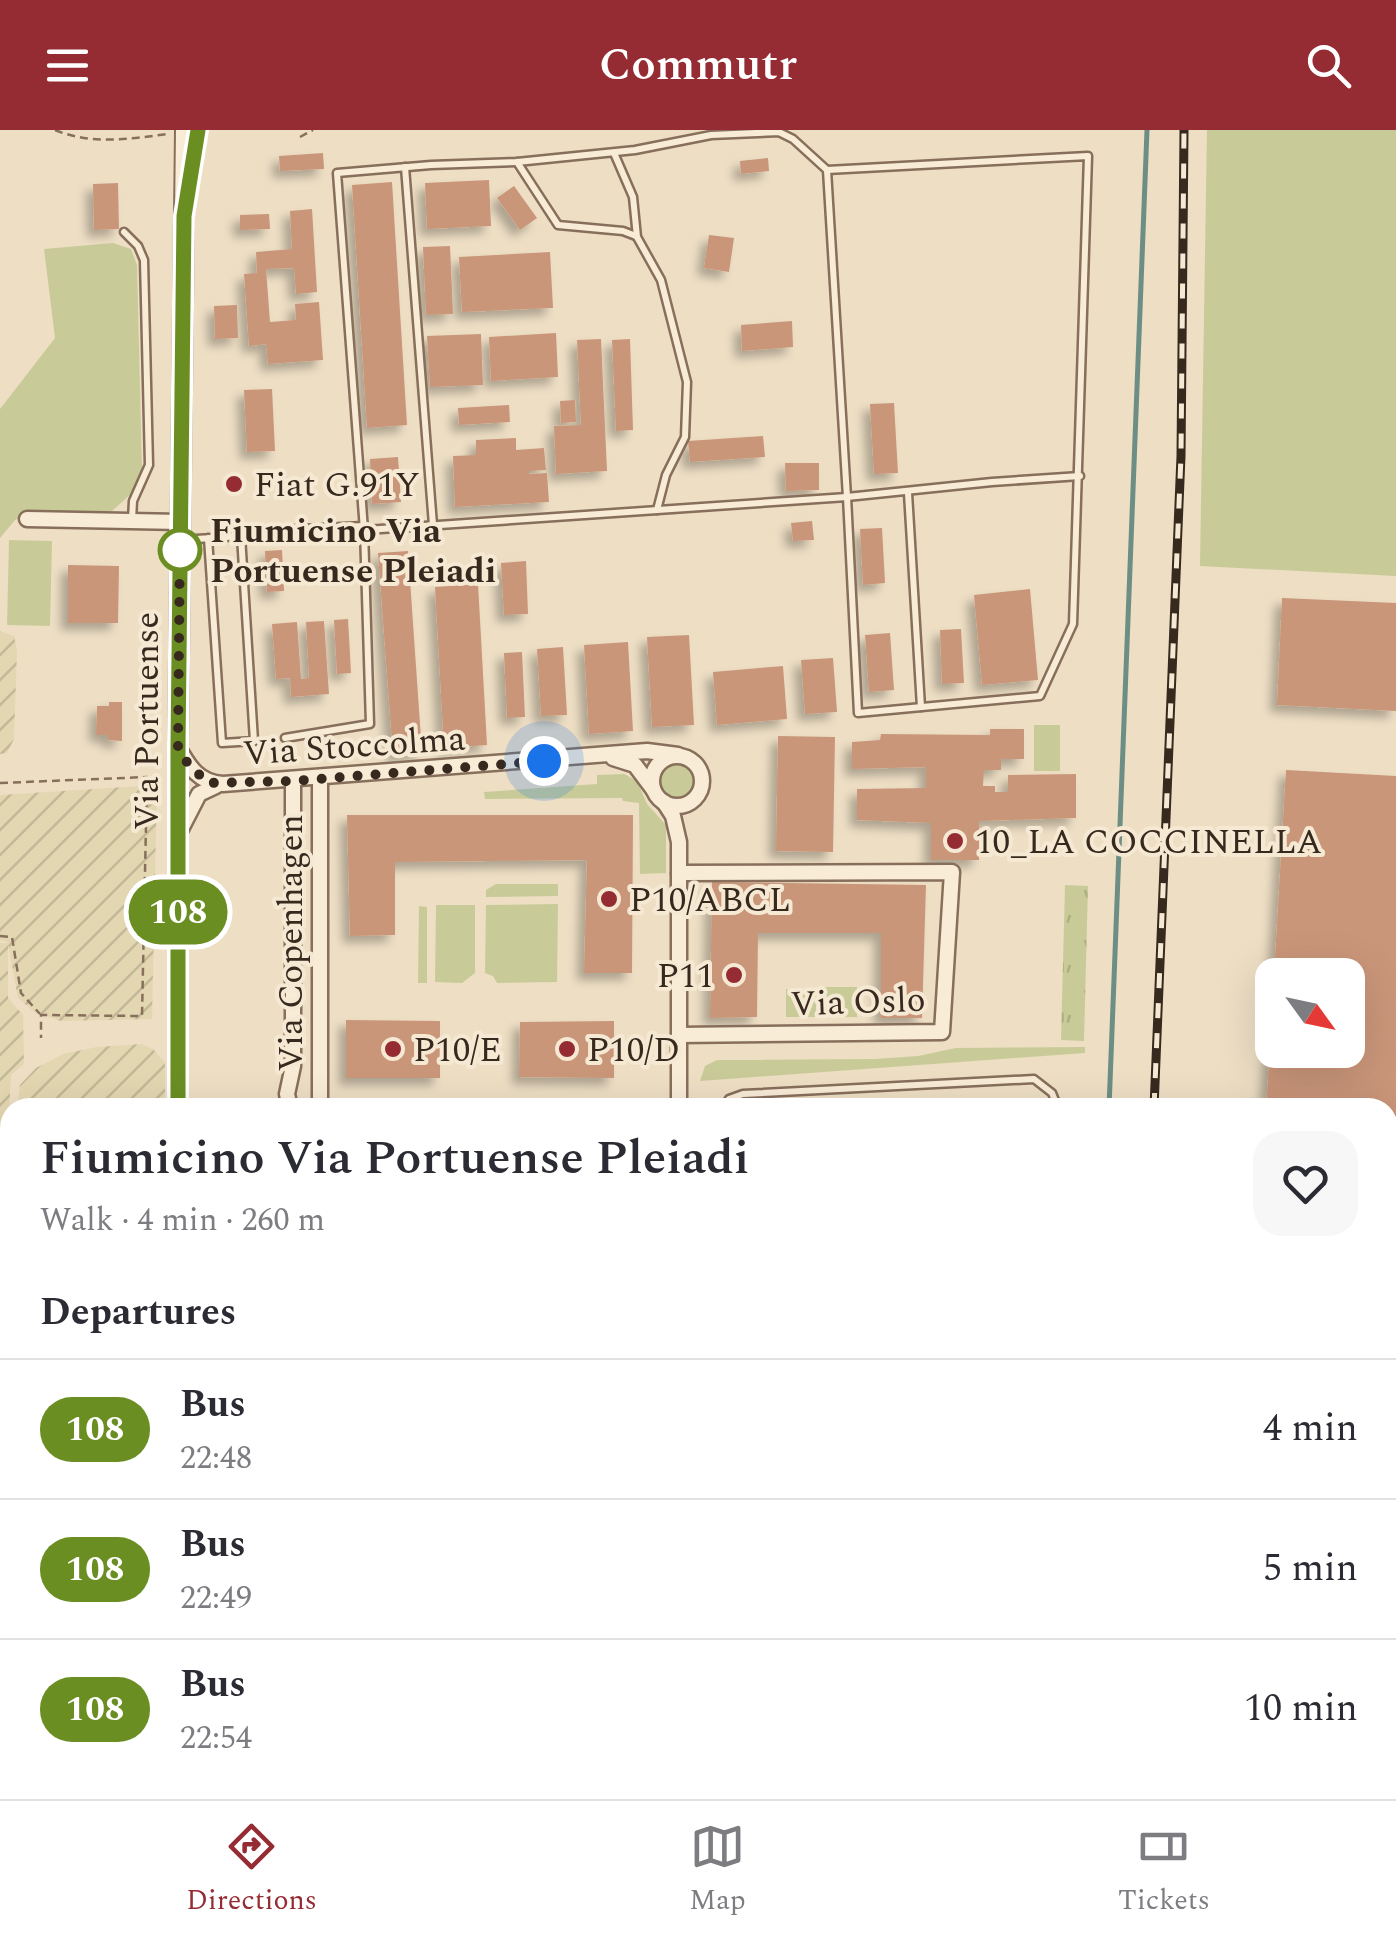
<!DOCTYPE html>
<meta charset="utf-8">
<style>
body{margin:0;font-family:Spectral,serif;background:#f7f7f7;color:#2b2b33;height:100vh;display:flex;flex-direction:column;font-size:38px;white-space:nowrap}
*{box-sizing:border-box;margin:0}
p{font-size:32px;color:#7c7c81}
.icon{flex:none;width:55px;height:55px;fill:none;stroke:currentColor;stroke-width:2;stroke-linecap:round;stroke-linejoin:round}
.map{position:relative;flex:1;overflow:hidden}
.sheet{position:absolute;left:0px;top:968px;width:1398px;height:702px;display:flex;flex-direction:column;background:#fff;border-radius:30px 30px 0 0;box-shadow:0 10px 40px #0002}
.sheet>*{flex:none}
.badge{padding:0 20px;border-radius:32px;font-size:35px;line-height:65px}
.needle{width:65px;rotate:123deg}
.buttons{position:absolute;left:1255px;top:828px;display:grid;gap:20px}
.buttons a{display:grid;place-items:center;width:110px;height:110px;border-radius:20px;background:#fff;box-shadow:0 10px 40px #0002;font-size:50px}
.you{position:absolute;width:50px;height:50px;margin:-25px;border:8px solid #fff;border-radius:50%;background:#1a73e8;box-shadow:0 0 0 15px #1a73e833}
.map>.badge{position:absolute;translate:-50% -50%;box-shadow:0 0 0 5px #fff}
h2{padding:0 40px;font-size:38px;line-height:90px}
.round{display:grid;place-items:center;flex:none;width:105px;height:105px;border-radius:30px;background:#f7f7f7}
.summary{display:flex;align-items:center;justify-content:space-between;height:170px;padding:0 40px}
h1{font-size:48px;font-weight:600;line-height:75px}
ul{padding:0;list-style:none}
li{display:flex;align-items:center;gap:30px;height:140px;padding:0 40px;border-top:2px solid #e1e1e2}
li div{flex:1}
li b{display:block;font-size:38px}
li em{font-style:normal}
li .badge{min-width:110px;font-weight:700;text-align:center}
header{display:flex;justify-content:space-between;align-items:center;height:130px;padding:0 40px;background:#952c33;color:#fff;font-size:45px;font-weight:600}
.menu{display:flex;justify-content:space-around;align-items:center;height:140px;border-top:2px solid #e1e1e2;background:#fff;font-size:28px;color:#7c7c81}
.menu a{display:grid;justify-items:center;gap:5px}
.menu .current{color:#952c33}
.map>svg:first-child{display:block}
</style>
<header><svg class="icon" aria-label="menu" viewBox="0 0 24 24"><path d="M4 6h16M4 12h16M4 18h16"/></svg>Commutr<svg class="icon" aria-label="search" viewBox="0 0 24 24"><circle cx="10" cy="10" r="6"/><path d="M15 15l6 6"/></svg></header>
<div class="map">
<svg width="1396" height="1669" viewBox="0 0 1396 1669">
<defs>
<pattern id="farmland-furrows" width="10" height="10" patternUnits="userSpaceOnUse" patternTransform="scale(2.5)"><rect width="10" height="10" fill="#e3d7b1"/><path d="M-1 1l2-2M0 10L10 0M9 11l2-2" fill="none" stroke="#c3b998"/></pattern>
<pattern id="park-tufts" width="24" height="20" patternUnits="userSpaceOnUse" patternTransform="scale(2.5)"><rect width="24" height="20" fill="#c8cb98"/><path d="M3 7l-1-3M5 7V3M7 7l1-3M15 17l-1-3M17 17v-4M19 17l1-3" fill="none" stroke="#acae83"/></pattern>
<filter id="shadow"><feDropShadow dx="-7" dy="7" stdDeviation="5" flood-color="#0004"/></filter>
</defs>
<rect width="100%" height="100%" fill="#eddec4"/>
<g fill="url(#farmland-furrows)">
<path d="M0,501L14,506L17,520L14,609L7,623L0,624Z"/>
<path d="M157,655L152,889L61,891L36,883L18,868L8,814V868L23,885L24,934L11,945L8,998H0V813H9L0,810V665Z"/>
<path d="M142,914L153,919L165,933V977H17L20,955L36,938L63,924L97,917Z"/>
<path d="M0,1007L10,1011V1178L0,1179Z"/>
<path d="M10,1184V1578L0,1579V1185Z"/>
</g>
<g fill="#c8cb98">
<path d="M1207,0H1396V446L1200,436Z"/>
<path d="M113,113L131,119L137,135L142,341L132,363L112,381H29L15,390L0,408V279L55,208L44,119Z"/>
<path d="M9,410L52,411L50,496L7,495Z"/>
<rect x="1034" y="595" width="26" height="46"/>
<circle cx="677" cy="651" r="17"/>
<path d="M624,644L637,651L647,674L666,695V743L640,744L639,673L623,671L622,668L485,669L484,662L597,654V645Z"/>
<path d="M496,754H558V766L486,767V760Z"/>
<path d="M558,774L557,852L497,853L493,846L485,843L486,775Z"/>
<path d="M436,775H475V843L462,853L435,852Z"/>
<path d="M419,776L427,777V853H418Z"/>
<rect x="825" y="857" width="32" height="30"/>
<rect x="786" y="859" width="30" height="28"/>
<path d="M1085,917V923L700,951L705,936L717,930L876,929L918,926L956,918Z"/>
</g>
<path fill="url(#park-tufts)" d="M1065,755L1088,756L1084,911L1061,910Z"/>
<g fill="none" stroke-linecap="round" stroke-linejoin="round">
<g stroke="#6d8e84" stroke-width="5">
<path d="M1109,978L1147,0"/>
<path d="M1084,1669V1660"/>
</g>
</g>
<g fill="#ca967a" filter="url(#shadow)">
<path d="M323,23L324,39L280,41L279,26Z"/>
<path d="M768,28L769,41L741,44L740,31Z"/>
<path d="M489,50L491,96L427,99L425,53Z"/>
<path d="M392,52L407,295L367,298L352,55Z"/>
<path d="M118,53L119,99L94,100L93,54Z"/>
<path d="M514,56L537,88L520,100L497,68Z"/>
<path d="M312,79L317,162L296,164L294,138L266,139L270,192L296,190L295,174L319,172L323,230L268,234L266,214L249,216L244,144L257,143L256,122L292,119L290,81Z"/>
<path d="M269,84L270,99L240,100V85Z"/>
<path d="M709,105L734,108L729,142L704,138Z"/>
<path d="M450,116L453,184L426,185L423,117Z"/>
<path d="M550,122L553,178L462,182L459,127Z"/>
<path d="M237,175L238,208L215,209L214,176Z"/>
<path d="M792,191L793,217L742,221L741,195Z"/>
<path d="M556,203L558,247L491,251L489,207Z"/>
<path d="M481,204L483,255L430,257L427,206Z"/>
<path d="M601,209L607,341L556,344L554,296L581,295L577,210Z"/>
<path d="M630,209L633,300L616,301L612,210Z"/>
<path d="M272,259L275,321L247,322L244,260Z"/>
<path d="M575,270L576,292L561,293L560,271Z"/>
<path d="M894,273L898,343L874,344L870,274Z"/>
<path d="M509,275L510,292L459,295L458,278Z"/>
<path d="M763,306L765,327L690,332L688,311Z"/>
<path d="M516,308V320L544,318L546,340L529,341V344L547,343L549,372L455,377L453,326L476,325V310Z"/>
<path d="M398,327L401,372L372,374L370,329Z"/>
<path d="M785,333H819V360L786,361Z"/>
<path d="M812,391L814,410L793,411L791,393Z"/>
<path d="M882,398L885,453L863,455L860,399Z"/>
<path d="M282,420L284,461L267,462L265,421Z"/>
<path d="M408,421L422,623L393,625L378,423Z"/>
<path d="M526,431L528,484L504,485L501,433Z"/>
<path d="M68,435L119,436L118,493H68Z"/>
<path d="M478,454L487,615L444,618L435,457Z"/>
<path d="M1030,459L1038,550L982,555L974,465Z"/>
<path d="M1282,468L1396,473V581L1277,575Z"/>
<path d="M348,489L351,543L337,544L334,490Z"/>
<path d="M324,491L329,564L291,567L290,548L276,549L272,494L297,492L301,549L309,548L306,492Z"/>
<path d="M961,499L964,553L942,554L940,500Z"/>
<path d="M890,503L894,560L869,562L865,505Z"/>
<path d="M689,505L694,595L652,597L647,507Z"/>
<path d="M628,512L633,601L589,604L584,515Z"/>
<path d="M563,517L567,585L541,586L537,519Z"/>
<path d="M522,522L525,587L507,588L504,523Z"/>
<path d="M833,528L837,582L805,584L801,530Z"/>
<path d="M783,536L787,589L717,595L713,542Z"/>
<path d="M109,572H122V611L108,610V605H96L97,576H109Z"/>
<path d="M990,599H1024V629H1001V640H984L983,656H995V662H1008V645L1076,644V688L979,691V730H931V693L857,690V659L926,658V637L852,639V612L880,610L881,604L990,605Z"/>
<path d="M778,606L835,607L833,722L776,721Z"/>
<path d="M1286,640L1396,646V1384H1388V978H1266L1270,920H1348V845H1274Z"/>
<path d="M347,685H633L632,843H584L587,730L395,732V805L350,806Z"/>
<path d="M712,752L926,755L922,888H881V803H758L757,887L710,888Z"/>
<path d="M346,890L440,891V948H346Z"/>
<path d="M614,891V948L519,947L520,892Z"/>
<path d="M946,1660L1032,1663L1033,1669H947Z"/>
</g>
<g fill="none" stroke-linecap="round" stroke-linejoin="round">
<defs>
<g id="service">
<path d="M614,23L633,67L637,107L661,150L687,252L685,307L666,345L657,380"/>
<path d="M517,32L558,95L623,101L636,106"/>
<path d="M405,37L433,395"/>
<path d="M124,102L138,116L144,130L149,335L133,371L132,390"/>
<path d="M908,363L921,577"/>
<path d="M366,400L847,367L858,583L1040,566L1073,494L1088,26L827,40"/>
<path d="M182,410L241,406L254,611L222,613L208,408"/>
<path d="M285,608L370,594L364,400L337,43L431,35L517,32L635,20L711,5L779,2L793,9L827,40L847,367L992,352L1080,346"/>
<path d="M723,978L729,969L743,964L1034,949L1052,963L1058,978"/>
</g>
<g id="minor">
<path d="M27,389L181,392"/>
<path d="M241,406L364,400"/>
<path d="M178,617C189,637 199,653 223,654L647,621L678,625"/>
<circle cx="677" cy="651" r="25"/>
<path d="M613,628L635,635L653,659"/>
<path d="M320,649V978"/>
<path d="M664,672L673,686L679,712V978"/>
<path d="M181,699L199,664L216,656"/>
<path d="M679,905L942,902L952,742L679,743"/>
<path d="M290,978L287,964L293,936V651"/>
<path d="M620,1660L627,1669"/>
<path d="M695,1669L703,1660"/>
</g>
<g id="tertiary">
<path d="M178,978V616L185,0"/>
<path d="M1388,1540H1396"/>
<path d="M180,1660L181,1669"/>
<path d="M197,1669L201,1660"/>
</g>
</defs>
<use href="#service" stroke="#876f5b" stroke-width="11"/>
<use href="#minor" stroke="#876f5b" stroke-width="19"/>
<use href="#tertiary" stroke="#876f5b" stroke-width="22"/>
<g stroke="#876f5b" stroke-width="2.5" stroke-dasharray="8 5" stroke-linecap="butt">
<path d="M55,0C91,15 129,9 167,4"/>
<path d="M300,7L313,0"/>
<path d="M0,653L147,647L142,886L41,885V908"/>
<path d="M0,806L12,807L21,863L40,884"/>
<path d="M766,1669V1660"/>
</g>
<use href="#service" stroke="#f8ecd7" stroke-width="6"/>
<use href="#minor" stroke="#f8ecd7" stroke-width="14"/>
<use href="#tertiary" stroke="#f8ecd7" stroke-width="18"/>
<defs>
<g id="rail">
<path d="M1154,978L1181,326L1184,0"/>
<path d="M1127,1669V1660"/>
</g>
</defs>
<use href="#rail" stroke="#37291e" stroke-width="9"/>
<use href="#rail" stroke="#f5e9d3" stroke-width="5" stroke-dasharray="15" stroke-linecap="butt"/>
</g>
<g fill="none" stroke-linecap="round" stroke-linejoin="round">
<defs>
<path id="line" d="M178,978V616L184,86L198,0"/>
</defs>
<use href="#line" stroke="#fff" stroke-width="22"/>
<use href="#line" stroke="#6b8e23" stroke-width="15"/>
<path stroke="#37291e" stroke-width="10" stroke-dasharray="0 18" d="M180,420V410L178,616L188,634L208,653L293,651L544,631"/>
</g>
<g fill="#952c33" stroke="#f5e9d3" stroke-width="4">
<circle cx="234" cy="354" r="10"/>
<circle cx="955" cy="711" r="10"/>
<circle cx="609" cy="769" r="10"/>
<circle cx="734" cy="845" r="10"/>
<circle cx="393" cy="919" r="10"/>
<circle cx="567" cy="919" r="10"/>
</g>
<circle fill="#fff" stroke="#6b8e23" stroke-width="5" cx="180" cy="420" r="20"/>
<g text-anchor="middle" stroke-width="8" stroke-linejoin="round" paint-order="stroke">
<g font-size="35" fill="#37291e" stroke="#f5e9d3" text-anchor="start">
<text x="254" y="366">Fiat G.91Y</text>
<text x="975" y="723">10_LA COCCINELLA</text>
<text x="629" y="781">P10/ABCL</text>
<text x="714" y="857" text-anchor="end">P11</text>
<text x="413" y="931">P10/E</text>
<text x="587" y="931">P10/D</text>
</g>
<g font-size="35" font-weight="bold" fill="#37291e" stroke="#f5e9d3" text-anchor="start">
<text x="210" y="412">Fiumicino Via<tspan x="210" dy="40">Portuense Pleiadi</tspan></text>
</g>
<g font-size="35" fill="#37291e" stroke="#f5e9d3">
<text transform="translate(146 591) rotate(-90)" y="12">Via Portuense</text>
<text transform="translate(354 615) rotate(-4)" y="12">Via Stoccolma</text>
<text transform="translate(290 813) rotate(-90)" y="12">Via Copenhagen</text>
<text transform="translate(858 871) rotate(-2)" y="12">Via Oslo</text>
</g>
</g>
</svg>
<div class="buttons">
<a><svg class="needle" viewBox="-14 -14 28 28"><path d="M0-13l5 13h-10z" fill="#e53935"/><path d="M0 13l5-13h-10z" fill="#7c7c81"/></svg></a>
</div>
<div class="you" style="left:544px;top:631px"></div>
<b class="badge" style="left:178px;top:782px;background:#6b8e23;color:#fff">108</b>
<section class="sheet">
<div class="summary"><div><h1>Fiumicino Via Portuense Pleiadi</h1><p>Walk · 4 min · 260 m</p></div><a class="round"><svg class="icon" aria-label="heart" viewBox="0 0 24 24"><path d="M12 20l-8-8c-3-5 5-10 8-4 3-6 11-1 8 4z"/></svg></a></div>
<h2>Departures</h2>
<ul>
<li><span class="badge" style="background:#6b8e23;color:#fff">108</span><div><b>Bus</b><p>22:48</p></div><em>4 min</em></li>
<li><span class="badge" style="background:#6b8e23;color:#fff">108</span><div><b>Bus</b><p>22:49</p></div><em>5 min</em></li>
<li><span class="badge" style="background:#6b8e23;color:#fff">108</span><div><b>Bus</b><p>22:54</p></div><em>10 min</em></li>
</ul>
</section>
</div>
<nav class="menu">
<a class="current"><svg class="icon" aria-label="directions" viewBox="0 0 24 24"><path d="M12 3l9 9-9 9-9-9zM9 14v-3h6M13 9l2 2-2 2"/></svg>Directions</a>
<a><svg class="icon" aria-label="map" viewBox="0 0 24 24"><path d="M3 6l6-2 6 2 6-2v14l-6 2-6-2-6 2zM9 4v14M15 6v14"/></svg>Map</a>
<a><svg class="icon" aria-label="tickets" viewBox="0 0 24 24"><path d="M3 7h18v10H3zM15 7v10"/></svg>Tickets</a>
</nav>
